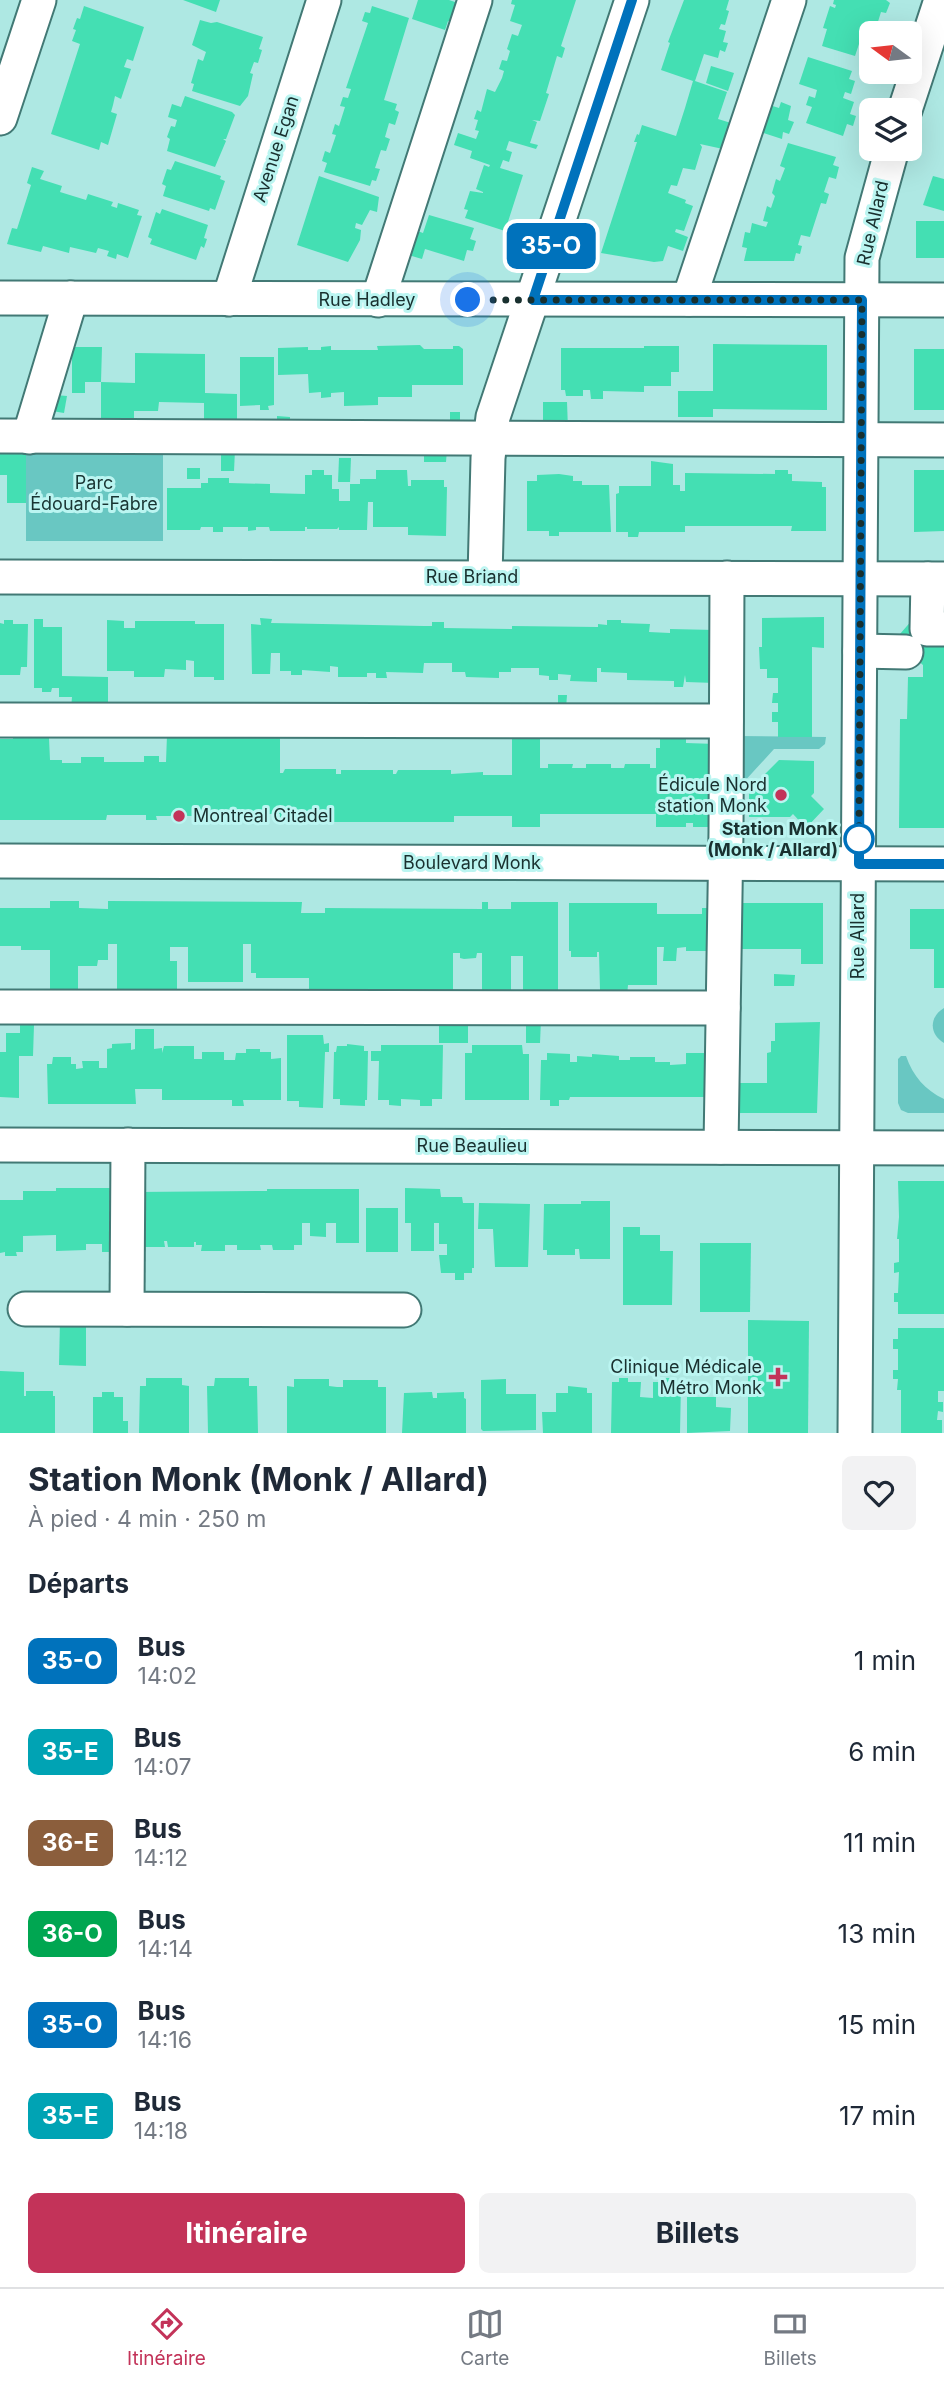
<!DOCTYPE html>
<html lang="fr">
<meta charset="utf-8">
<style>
body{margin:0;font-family:Inter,sans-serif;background:#f2f2f3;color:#1f2937;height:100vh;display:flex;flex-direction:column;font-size:26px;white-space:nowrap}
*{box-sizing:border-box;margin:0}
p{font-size:23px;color:#747a83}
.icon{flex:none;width:38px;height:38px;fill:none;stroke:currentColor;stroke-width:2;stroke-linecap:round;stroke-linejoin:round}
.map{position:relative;height:1433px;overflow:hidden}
.sheet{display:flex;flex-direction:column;background:#fff;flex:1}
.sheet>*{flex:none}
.badge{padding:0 14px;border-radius:10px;font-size:24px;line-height:46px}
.needle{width:46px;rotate:285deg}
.fabs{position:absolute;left:859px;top:21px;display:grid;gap:14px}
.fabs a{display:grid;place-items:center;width:63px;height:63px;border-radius:10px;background:#fff;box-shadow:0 7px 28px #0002;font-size:35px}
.you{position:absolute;width:35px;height:35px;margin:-18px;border:5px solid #fff;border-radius:50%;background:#1a73e8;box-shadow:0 0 0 10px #1a73e833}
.map>.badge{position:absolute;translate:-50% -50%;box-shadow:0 0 0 4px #fff}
h2{padding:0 28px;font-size:26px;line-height:63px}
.round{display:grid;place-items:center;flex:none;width:74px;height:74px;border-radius:10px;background:#f2f2f3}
.summary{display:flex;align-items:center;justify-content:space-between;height:119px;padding:0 28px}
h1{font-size:33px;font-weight:700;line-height:52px}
.primary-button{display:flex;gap:14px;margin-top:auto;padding:14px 28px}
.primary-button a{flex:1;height:80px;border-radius:10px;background:#c33359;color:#fff;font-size:28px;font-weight:700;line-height:80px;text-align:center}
.primary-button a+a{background:#f2f2f3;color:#1f2937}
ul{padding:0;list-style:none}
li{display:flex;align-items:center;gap:21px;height:91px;padding:0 28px}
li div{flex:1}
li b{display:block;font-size:26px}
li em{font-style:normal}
li .badge{min-width:77px;font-weight:700;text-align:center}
.tabs{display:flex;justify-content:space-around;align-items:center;height:98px;border-top:2px solid #e0e1e3;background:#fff;font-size:19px;color:#747a83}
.tabs a{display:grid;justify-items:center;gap:4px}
.tabs .on{color:#c33359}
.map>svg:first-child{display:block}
</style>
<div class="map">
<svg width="944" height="1433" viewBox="0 0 944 1433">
<rect width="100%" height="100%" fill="#aee8e3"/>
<g fill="#69c7c2">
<rect x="26" y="445" width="137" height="96"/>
<path d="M735,736L826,737L825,744L819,749H774L742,784Z"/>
<path d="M944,1008V1043C929,1034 929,1017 944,1008Z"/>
<path d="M901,1056H906C913,1076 925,1090 944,1099V1113H908L901,1110L898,1103V1059Z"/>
</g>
<g fill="#44dfb3">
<path d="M183,0H220L216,12Z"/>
<path d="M418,0H449L467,6L452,22L448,21L445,30L412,19Z"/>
<path d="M512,0H576L561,46L565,48L562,58L557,56L546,93L549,94L540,121L532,120L537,122L530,143L538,145L536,149L509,141L506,150L512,152L509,162L503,160L500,168L523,175L505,231L465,218L468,210L464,209L470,191L483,193V192L476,189L484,165L489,167L490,165L470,158L472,151L454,145L458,133L476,139L479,131L475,130L478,120L474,119L477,110L481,112L487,89L495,92L502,78L504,71L499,69L502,60L507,61L510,51L507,49L512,34L518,36L522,25L510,21L515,5L511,4Z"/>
<path d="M684,0H729L726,10L729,11L725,25L721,24L719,29L726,31L723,42L728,43L725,52L720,50L718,58L704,54L695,81L727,92L718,119L731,123L723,149L700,144L702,147L695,170L683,168L677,186L671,185L668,193L686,200L685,203L693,206L684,231L676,229L675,232L688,237L683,251L668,246L663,261L654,262L601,253L637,142H634L637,134L639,135L642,125L676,136L685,108L693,81L661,70L670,43L668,42Z"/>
<path d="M834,0H886L890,3L886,13L881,12L876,28L883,30L882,33H872L870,47L859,44L855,56L822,46L827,29L823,28L830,6L835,8L836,5L833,4Z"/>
<path d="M84,6L144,27L133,61L127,59L124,67L131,69L121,99L115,96L113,105L111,112L117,114L108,145L101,142L99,150L51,134L80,44L72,41L76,30L73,29L77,18L80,19Z"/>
<path d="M372,6L409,18L384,100L397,104L395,110L399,112L395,125L389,123L385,137L390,139L386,151L381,150L375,168L380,169L376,181L372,180L370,186L324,172L327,163L322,161L325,151L330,153L336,135L332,134L335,124L339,126L345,107L340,106L343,97L348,98L351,89L346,88L368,23L362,21L365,12L370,13Z"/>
<path d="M200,20L211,23L217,22L263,37L259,49L262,50L258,63L254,62L250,73L253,74L248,96L240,106L192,91L194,84L191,83L198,59L203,61L206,52L192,45Z"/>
<path d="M808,57L852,71L849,79L855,81L851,94L845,92L843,98L854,102L850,114L856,116L853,126L847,124L843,136L806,123L812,107L806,105L809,96L815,98L817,90L799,84Z"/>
<path d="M711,66L734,73L728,91L706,83Z"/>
<path d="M185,96L232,112L235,115L226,139H223L226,141L215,167L167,151L170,139L167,137L171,126L175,127L177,120L168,117L172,104L181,107Z"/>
<path d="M781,102L791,106L788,120L794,122L789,134L783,132L782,139L754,130L763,103L779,108Z"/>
<path d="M788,143L836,157L833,165L839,167L836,179L829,177L824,192L829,194L826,204L821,203L810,237L801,235L798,245L802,246L800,254L796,253L794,261H744L747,248L742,247L745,232L750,233L752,223L766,227L768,222L763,221L767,206L771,208L775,196L772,193L776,179L780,181L785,168L780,166Z"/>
<path d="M175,161L221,176L220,179L225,181L215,210L210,208L209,211L163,196L166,186L162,184L167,169L171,170Z"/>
<path d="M32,167L44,171L40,179L62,186L60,192L86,200L88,194L113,202L111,206L117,208L118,203L139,210L137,215L142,216L128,258L117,254L116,259L107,256L109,251L98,248L96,253L70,247L69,253L43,246L41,252L7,244L12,228L17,229L31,185L27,183Z"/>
<path d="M319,176L379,197L377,212L370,210L362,225L356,223L355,228L361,230L360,240L348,262L297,245Z"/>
<path d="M933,176L944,179V211L923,205Z"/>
<path d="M162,209L208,225L204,238L207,239L204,248L201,246L196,260L150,244L152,239L148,237L156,212L160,214Z"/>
<path d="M429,215L474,228L470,239L476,241L473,251L467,250L464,261L425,249L422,259L405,254L412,229L423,233Z"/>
<rect x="916" y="221" width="28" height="37"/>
<path d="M713,344L827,345V410L713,409V417H678V391H713Z"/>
<path d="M420,345L424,349H453V346H459L463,349V385H412V397H378V405L344,406V392L331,393V397L321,398V392L309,393L308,374L278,375V348L308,347V350H321V347L331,346V350H378L377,346Z"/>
<path d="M644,346H679V372H671V386H644V392L603,391V399H591L590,390H583V396H566L565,390H561V348H644Z"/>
<path d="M72,347H102L101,382H85V393H72Z"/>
<rect x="914" y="349" width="30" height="61"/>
<path d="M135,353L205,354V393L237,394V424L204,423V403L159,402L158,411H134V420H101V382L135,383Z"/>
<path d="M240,357H274V405L268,406L269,410H260V405L240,406Z"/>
<path d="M55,395L67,396L64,413L52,411Z"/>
<path d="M543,402H567L568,429H543Z"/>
<rect x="450" y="412" width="10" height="13"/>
<path d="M277,416L290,417V429H277Z"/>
<path d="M0,450H26V503H7V475H0Z"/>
<path d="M221,450H235L234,471H221Z"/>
<path d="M424,450H447L446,462H424Z"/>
<path d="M339,458H351L350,482H338Z"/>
<path d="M651,461L673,464V485H680V491H685V473L775,474V470H788V474H792V481L822,482V487H826V531H791L792,526H685V532H639L638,537H628V532H616V494L619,493V486H651Z"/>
<rect x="187" y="468" width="13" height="11"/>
<path d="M312,470H324V475H332V489H339V501H350V484H360V479H376V470H407L408,486H411V480H444V487H447L446,536L408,535V527H373V502H368L367,530H339V527L337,529H307V527H305V531H270L269,527H256V530L248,531V527H223V532H213V527H201L200,530H167V488H201V483H208V478H229V483L270,484V493L305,494V475H312Z"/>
<path d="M914,470H944V531L914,532Z"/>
<path d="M559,474L573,476V481H582V485H609L611,532H559V536H549V531H527V481H537V475Z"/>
<path d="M824,617V648L812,647V737H778V722H772V712H778V703H772L773,693H778V678H767V669H760L759,647H762V618Z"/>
<path d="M260,618L272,619L271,623L424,626H432V622H444V628L512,629V626L598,627V624L607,625V620H621V623L650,624L649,632L670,633V629L715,630V683L686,682L685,675L683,687H674V681L627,680V673L601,672V668H597V682L570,681L571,675L558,674V680H549V676L539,675V668H511V672H499V678L466,677L465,672H452V663H424L423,673L386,672L387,678H376V673H367V677H338V667L330,666V672L302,670V675H291V671H280V653H271L270,674H252L251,624L261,625Z"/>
<path d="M34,619H43V627H62V676L108,677V709H71L72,697H59V688H52L51,692H42V688H34Z"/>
<path d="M913,619L944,646V828H899L900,719H907L908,677H923V665L900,645V634Z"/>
<path d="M4,620H13V624H28L27,667H21L20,675H0V623L4,624Z"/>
<path d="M107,620L124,621V628H135V621H195V624H224V680H214V677H194V661L186,660V670L165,669L164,677H134V671H107Z"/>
<path d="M558,695H567L566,709H558Z"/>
<path d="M13,732H21V738H49L50,760H62V763H81V757H104V762H144V756H159V762H166L167,735H251V738H280V773H283L285,769H336V774H341V770H393V774H396L398,770H451V774L483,772V775H512V733H540V768H548V764H573L572,768H586V764H611V768H624L625,764H650V768H656V748H660V733H686V743L716,744V827H693V823H686V827H656V814H540V827H512V816H454V822H280V814H250L251,816H156L157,820H146V815H107L106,820H0V739H13Z"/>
<path d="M779,760L814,761V793L811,796L824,809L806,828L793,814L790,817H749V790Z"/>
<path d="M50,901H79V908L108,909V901L302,902L301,913H325V908L482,909V902H488V909H511V902H558V996H523V956H511V993H482V953H477L476,958L464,959L460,958V953H453V997L309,996V978H256V973H251V944H243V982H188V947H170V961H177V993H117V944H108V960H98L97,966H78V992H50V950H21V946H0V908H50Z"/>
<path d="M569,903H657V914H702V908H715V951H686V947L677,948L676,961H663L664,947H657V985H628L627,996H606V990H600L599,952H597V957H571V951H569Z"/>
<path d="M735,903H823V964H801V949H735Z"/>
<path d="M910,909H944V988H934V949H910Z"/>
<path d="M774,974L795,975L794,986H774Z"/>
<rect x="439" y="1018" width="29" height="25"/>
<path d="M526,1019H541L540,1043H526Z"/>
<path d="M820,1022L817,1113H732V1083H767V1053L771,1052V1041H775V1023Z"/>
<path d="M20,1025H34L33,1056H19V1098L0,1097V1052H6V1033H20Z"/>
<path d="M135,1029H154V1049L162,1048V1053L164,1046H194V1059H202V1052H224V1060H235L236,1053H246V1049H260V1052H271V1059L281,1058V1100H243L244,1106H232V1100H162V1089H135L136,1104H48L47,1064H52L53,1057H71V1064H76V1069L83,1068L82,1061H99V1068H107V1049L112,1048V1044L131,1043V1050L135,1049Z"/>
<path d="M287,1035H323L324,1044L329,1043V1052H325L323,1108L299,1107V1101H287Z"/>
<path d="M347,1044L364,1046V1051H368L367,1100H365V1106L340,1105V1099H333L334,1052H336L337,1046H347Z"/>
<path d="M381,1045H443L442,1099H432V1106H420V1100L401,1099V1106L389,1105V1100H378L379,1061H371V1051H381Z"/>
<path d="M472,1045H522L523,1054H529V1100H465V1053H472Z"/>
<path d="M547,1053L570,1054V1062H577V1056L592,1057V1054L619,1056V1060H630V1057H655V1062H670V1065L686,1064V1053H716L715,1097H570L569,1100H559V1106H550V1100H540L541,1060H547Z"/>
<path d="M898,1181H944V1314H898V1302H894V1293H898L899,1272L894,1273V1263L899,1262V1239H897L899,1217Z"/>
<path d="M56,1188H121V1252H102V1244H86V1250L56,1251V1235L23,1236V1252H16L17,1256H5V1252L0,1253V1200H23V1191H56Z"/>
<path d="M405,1188L440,1189L441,1197H462L463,1203H474V1268H472V1273H464V1280H455V1273H441L439,1255H447V1244H439V1223H434V1251H411V1223H405Z"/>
<path d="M267,1189H359V1243H336V1223H326V1237L310,1236V1223H302V1245H294V1250H273L272,1245H260L261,1250H237V1245H225V1251H201L202,1245H196V1242H194V1247H168L167,1241H164L165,1247H135V1192L267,1191Z"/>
<path d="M581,1201H610V1259H580L579,1249H575V1255H547V1250H543L544,1204H581Z"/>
<path d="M479,1203L530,1204L528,1267H495L493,1229H478Z"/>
<rect x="366" y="1208" width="32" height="44"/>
<path d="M623,1227H640V1235H660V1251H673L672,1305H623Z"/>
<path d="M700,1243H751L750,1312H700Z"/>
<path d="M748,1320L809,1321L808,1433H748Z"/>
<path d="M60,1321H86V1366L59,1365Z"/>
<path d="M898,1328H944V1391H938V1402H943V1412L938,1411L937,1420H942V1433H901V1390H897L898,1379H893V1370H898V1349H893V1339H898Z"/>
<path d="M0,1371L24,1372V1396H26V1391H53V1396H55V1433H0Z"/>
<path d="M146,1378H182V1385L189,1386V1433H139L140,1386H146Z"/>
<path d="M215,1378H249V1386H257L258,1433H208L207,1386H214Z"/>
<path d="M619,1378H628V1382H641L640,1397L653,1398V1382H664V1378H673V1383H681L680,1433H611L612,1382H619Z"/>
<path d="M294,1379H329V1386L337,1387H343V1380H378V1387H386V1433H287V1386L294,1387Z"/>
<path d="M506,1379V1394H536V1430L483,1431L481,1429V1380Z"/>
<path d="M568,1386L587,1388V1393H592V1433H543L542,1412H556V1393H568Z"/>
<path d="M102,1392H114V1397H123V1421H128V1433H93V1397H102Z"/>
<path d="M432,1392L433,1398H437V1393L464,1392V1398L466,1399V1433H402L404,1393Z"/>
<path d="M687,1397H716V1407L731,1408L730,1431L687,1433Z"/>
</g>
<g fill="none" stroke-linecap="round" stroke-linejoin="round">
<defs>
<g id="minor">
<path d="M905,110L941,0"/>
<path d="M0,118L39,0"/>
<path d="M0,298L944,300"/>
<path d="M229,299L324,0"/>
<path d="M689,299L789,0"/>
<path d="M378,300L475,0"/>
<path d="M0,436L944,440"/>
<path d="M29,437L71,298"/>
<path d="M0,577L944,579"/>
<path d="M485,577L488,458L493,417L632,0"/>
<path d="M928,579L927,629H944"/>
<path d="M860,651L906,652"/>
<path d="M0,720L726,721"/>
<path d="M0,861L944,864"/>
<path d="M0,1007L723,1008"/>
<path d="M0,1145L944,1148"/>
<path d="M721,1147L726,832L727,578"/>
<path d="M25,1309L404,1310"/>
<path d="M127,1309L128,1145"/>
<path d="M855,1433L862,258L892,149"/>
</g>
</defs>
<use href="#minor" stroke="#427975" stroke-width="37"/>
<use href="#minor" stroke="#fff" stroke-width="33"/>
</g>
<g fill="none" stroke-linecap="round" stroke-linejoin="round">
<defs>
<path id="line" d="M632,0L533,300H862L859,864H944"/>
</defs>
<use href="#line" stroke="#fff" stroke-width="16"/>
<use href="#line" stroke="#0072bc" stroke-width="10"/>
<path stroke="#19302f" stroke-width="7" stroke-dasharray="0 12.6" d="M468,300H862L859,839"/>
</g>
<g fill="#c33359" stroke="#bbf5f1" stroke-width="2.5">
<circle cx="781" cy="795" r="7"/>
<circle cx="179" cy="816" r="7"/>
<path d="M774.5 1366.5h7v7h7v7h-7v7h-7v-7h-7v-7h7z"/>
</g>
<circle fill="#fff" stroke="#0072bc" stroke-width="3.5" cx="859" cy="839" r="14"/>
<g text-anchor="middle" stroke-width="6" stroke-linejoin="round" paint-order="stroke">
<g font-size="18" fill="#19302f" stroke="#bbf5f1">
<text transform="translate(276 149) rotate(-72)" y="6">Avenue Egan</text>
<text transform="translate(873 223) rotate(-77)" y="6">Rue Allard</text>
<text x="367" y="306">Rue Hadley</text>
<text x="472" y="583">Rue Briand</text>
<text x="472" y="869">Boulevard Monk</text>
<text transform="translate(858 936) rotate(-90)" y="6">Rue Allard</text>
<text x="472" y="1152">Rue Beaulieu</text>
</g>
<g font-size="18" fill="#193533" stroke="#bbf5f1">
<text x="94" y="489">Parc<tspan x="94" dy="21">Édouard-Fabre</tspan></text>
</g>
<g font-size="18" fill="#19302f" stroke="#bbf5f1" text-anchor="end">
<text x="767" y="791">Édicule Nord<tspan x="767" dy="21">station Monk</tspan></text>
<text x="193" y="822" text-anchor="start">Montreal Citadel</text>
<text x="762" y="1373">Clinique Médicale<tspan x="762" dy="21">Métro Monk</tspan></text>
</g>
<g font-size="18" font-weight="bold" fill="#19302f" stroke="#bbf5f1" text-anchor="end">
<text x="838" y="835">Station Monk<tspan x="838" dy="21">(Monk / Allard)</tspan></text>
</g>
</g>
</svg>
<div class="fabs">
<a><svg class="needle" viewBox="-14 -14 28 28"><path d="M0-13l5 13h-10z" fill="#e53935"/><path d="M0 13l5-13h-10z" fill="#747a83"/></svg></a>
<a><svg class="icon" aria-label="layers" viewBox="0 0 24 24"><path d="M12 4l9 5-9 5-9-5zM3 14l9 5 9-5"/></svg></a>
</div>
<div class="you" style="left:468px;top:300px"></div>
<b class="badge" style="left:551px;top:246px;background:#0072bc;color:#fff">35-O</b>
</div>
<section class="sheet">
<div class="summary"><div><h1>Station Monk (Monk / Allard)</h1><p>À pied · 4 min · 250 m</p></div><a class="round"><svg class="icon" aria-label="heart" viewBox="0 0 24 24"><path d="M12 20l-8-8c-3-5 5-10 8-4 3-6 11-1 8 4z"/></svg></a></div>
<h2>Départs</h2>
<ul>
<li><span class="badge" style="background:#0072bc;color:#fff">35-O</span><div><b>Bus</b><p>14:02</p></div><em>1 min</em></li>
<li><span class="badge" style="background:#00a3b4;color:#fff">35-E</span><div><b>Bus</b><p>14:07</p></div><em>6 min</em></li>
<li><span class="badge" style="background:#8b5e3c;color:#fff">36-E</span><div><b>Bus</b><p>14:12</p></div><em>11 min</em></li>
<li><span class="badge" style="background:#00a651;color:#fff">36-O</span><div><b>Bus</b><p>14:14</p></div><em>13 min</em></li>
<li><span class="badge" style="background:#0072bc;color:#fff">35-O</span><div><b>Bus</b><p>14:16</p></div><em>15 min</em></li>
<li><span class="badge" style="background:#00a3b4;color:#fff">35-E</span><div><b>Bus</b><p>14:18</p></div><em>17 min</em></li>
</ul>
<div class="primary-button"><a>Itinéraire</a><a>Billets</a></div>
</section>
<nav class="tabs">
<a class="on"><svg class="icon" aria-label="directions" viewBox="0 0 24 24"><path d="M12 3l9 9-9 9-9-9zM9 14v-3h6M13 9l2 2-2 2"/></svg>Itinéraire</a>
<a><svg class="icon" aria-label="map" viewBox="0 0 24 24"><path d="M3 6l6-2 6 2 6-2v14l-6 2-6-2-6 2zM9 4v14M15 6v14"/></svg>Carte</a>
<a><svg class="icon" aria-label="tickets" viewBox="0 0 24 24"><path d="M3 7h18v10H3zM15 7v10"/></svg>Billets</a>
</nav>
